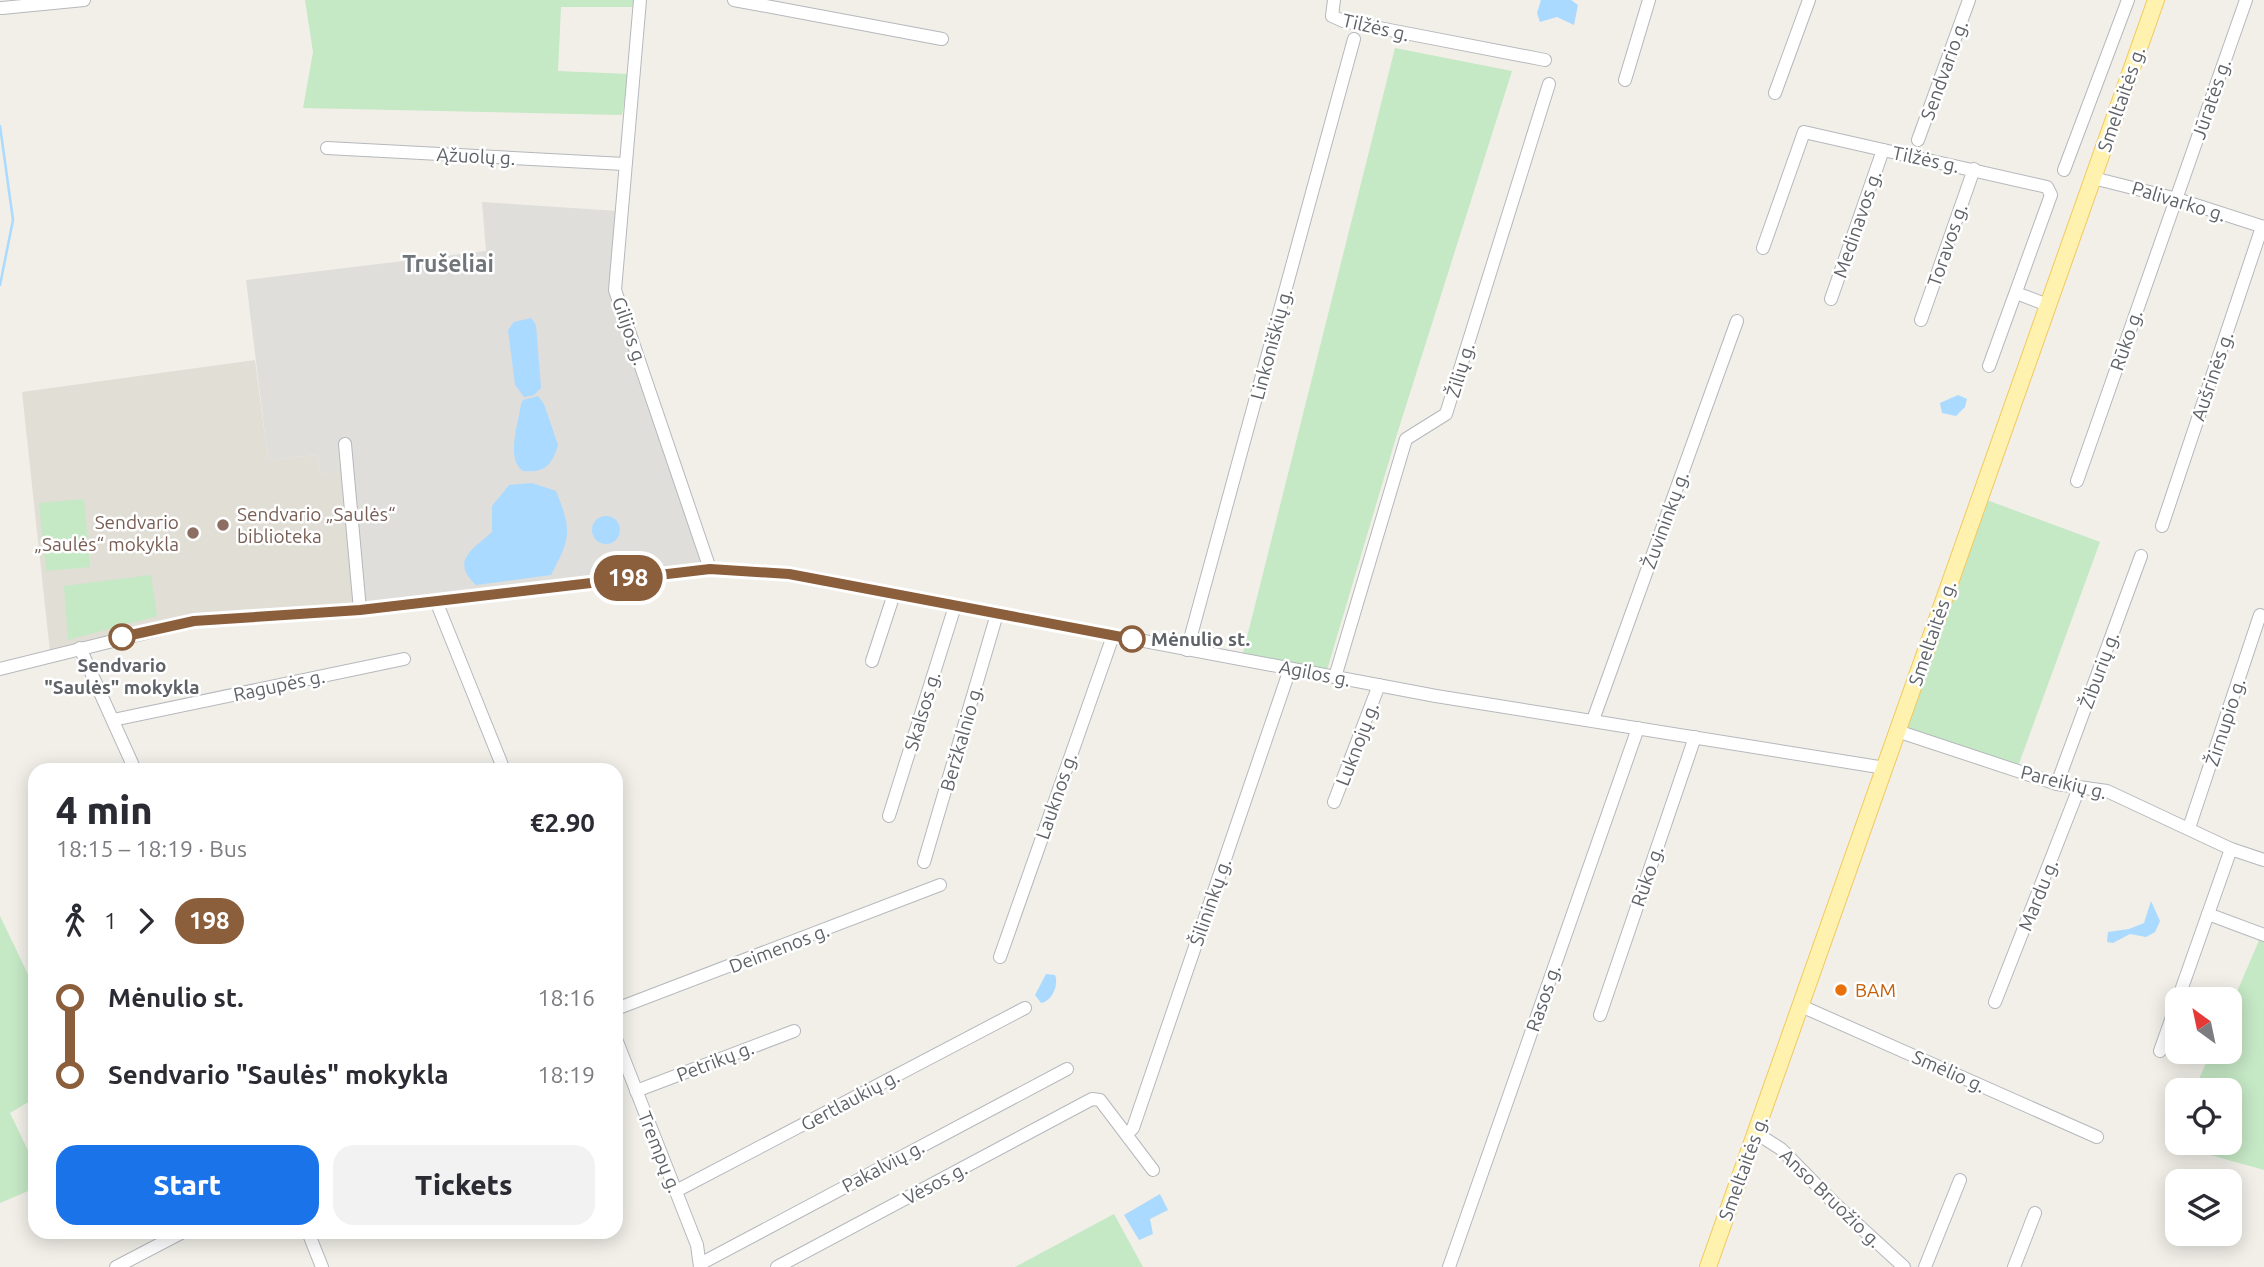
<!DOCTYPE html>
<meta charset="utf-8">
<style>
body{margin:0;font-family:Ubuntu,sans-serif;background:#f2f2f3;color:#2b2b33;height:100vh;display:flex;flex-direction:column;font-size:26px;white-space:nowrap}
*{box-sizing:border-box;margin:0}
p{font-size:23px;color:#7c7c81}
.icon{flex:none;width:38px;height:38px;fill:none;stroke:currentColor;stroke-width:2;stroke-linecap:round;stroke-linejoin:round}
.map{position:relative;flex:1;overflow:hidden}
.details{position:absolute;left:28px;top:763px;width:595px;height:476px;display:flex;flex-direction:column;background:#fff;border-radius:21px;box-shadow:0 4px 18px #0003}
.details>*{flex:none}
.badge{padding:0 14px;border-radius:23px;font-size:24px;line-height:46px}
.needle{width:46px;rotate:327deg}
.controls{position:absolute;left:2165px;top:987px;display:grid;gap:14px}
.controls a{display:grid;place-items:center;width:77px;height:77px;border-radius:14px;background:#fff;box-shadow:0 4px 18px #0003;font-size:35px}
.map>.badge{position:absolute;translate:-50% -50%;box-shadow:0 0 0 4px #fff}
.legs{display:flex;align-items:center;gap:10px;height:77px;padding:0 28px;font-size:23px}
.legs p{margin-inline-start:auto}
.headline{display:flex;align-items:center;justify-content:space-between;height:119px;padding:0 28px}
h1{font-size:38px;font-weight:800;line-height:52px}
.primary-button{display:flex;gap:14px;margin-top:auto;padding:14px 28px}
.primary-button a{flex:1;height:80px;border-radius:21px;background:#1a73e8;color:#fff;font-size:28px;font-weight:800;line-height:80px;text-align:center}
.primary-button a+a{background:#f2f2f3;color:#2b2b33}
ul{padding:0 28px;list-style:none}
li{display:flex;align-items:center;gap:24px;height:77px;font-size:26px}
li i{display:grid;place-items:center;width:10px;height:100%;margin:0 9px;background:currentColor}
li i::after{content:'';width:18px;height:18px;margin:-9px;border:5px solid;border-radius:50%;background:#fff}
li p{margin-inline-start:auto}
li:first-child i{background:linear-gradient(#0000 50%,currentColor 0)}
li:last-child i{background:linear-gradient(currentColor 50%,#0000 0)}
.map>svg:first-child{display:block}
</style>
<div class="map">
<svg width="2264" height="1267" viewBox="0 0 2264 1267">
<rect width="100%" height="100%" fill="#f1efe8"/>
<path fill="#e0deda" d="M482,202L618,211L612,284L702,562L701,565L349,606L341,472L320,473L317,455L268,460L246,280L486,251Z"/>
<path fill="#e1ded6" d="M255,360L268,460L317,455L320,473L342,471L354,592L349,606L201,615L50,652L22,392Z"/>
<g fill="#c5e8c5">
<path d="M305,0H637L636,7H561L558,71L629,74L622,115L303,108L313,52Z"/>
<path d="M1395,48L1512,71L1397,434L1327,670L1243,653Z"/>
<path d="M84,499L90,567L46,571L39,503Z"/>
<path d="M1984,499L2100,542L2017,769L1903,730Z"/>
<path d="M151,575L157,616L68,640L64,586Z"/>
<path d="M0,916L35,989V1098L10,1113L35,1165V1188L0,1203Z"/>
<path d="M2264,929V1170L2171,1144L2177,1130V1143H2230V1090H2194L2211,1052H2230V1008Z"/>
<path d="M1114,1214L1143,1267H1015Z"/>
</g>
<g fill="#aadaff">
<path d="M1541,0H1571L1578,5L1574,25L1557,17L1540,22L1537,13Z"/>
<path d="M531,318L536,325L541,388L534,395L524,397L515,385L508,330L514,322Z"/>
<path d="M1958,395L1967,399L1965,407L1956,416L1942,413L1940,403Z"/>
<path d="M538,396L544,404L558,445C552,466 544,473 523,471C505,459 519,422 521,404L523,400Z"/>
<path d="M532,483L556,491C572,530 571,538 551,575L476,585C449,560 475,548 492,532V506L509,485Z"/>
<circle cx="606" cy="530" r="14"/>
<path d="M2151,901L2160,921L2155,932L2146,937L2130,934L2113,943L2107,942L2108,932L2129,929L2144,923Z"/>
<path d="M1046,974L1055,975C1059,985 1052,1001 1041,1003L1035,995Z"/>
<path d="M1160,1194L1168,1210L1150,1219L1153,1234L1139,1240L1124,1215Z"/>
</g>
<g fill="none" stroke-linecap="round" stroke-linejoin="round">
<path stroke="#aadaff" stroke-width="2.5" d="M0,126L13,220L0,285"/>
<defs>
<g id="minor">
<path d="M640,0L615,290L710,569"/>
<path d="M734,0L942,39"/>
<path d="M1334,0L1332,16L1343,21L1545,60"/>
<path d="M2,8L84,0"/>
<path d="M1625,80L1649,0"/>
<path d="M1775,93L1809,0"/>
<path d="M1918,140L1969,0"/>
<path d="M327,148L624,164"/>
<path d="M2064,170L2128,0"/>
<path d="M2093,178L2177,199L2264,227"/>
<path d="M1763,248L1804,132L2047,187L2051,195L1989,366"/>
<path d="M2016,293L2048,305"/>
<path d="M1831,299L1883,150"/>
<path d="M1921,320L1974,169"/>
<path d="M345,444L360,610"/>
<path d="M2077,481L2246,0"/>
<path d="M2162,526L2262,227"/>
<path d="M436,601L504,770"/>
<path d="M80,648L135,770"/>
<path d="M1187,650L1354,39"/>
<path d="M872,661L894,594"/>
<path d="M0,669L194,621L360,610L710,569L789,574L1436,696L1885,768"/>
<path d="M1335,677L1406,439L1446,414L1549,84"/>
<path d="M113,720L404,659"/>
<path d="M1593,720L1737,321"/>
<path d="M1897,731L2057,784L2107,791L2231,849L2264,860"/>
<path d="M2057,784L2141,556"/>
<path d="M1334,802L1379,685"/>
<path d="M889,816L955,606"/>
<path d="M2189,828L2260,615"/>
<path d="M924,862L997,614"/>
<path d="M2208,914L2264,935"/>
<path d="M1000,957L1113,636"/>
<path d="M2178,999L2231,849"/>
<path d="M1995,1002L2079,788"/>
<path d="M1801,1006L2097,1137"/>
<path d="M616,1009L940,885"/>
<path d="M1600,1015L1695,737"/>
<path d="M616,1039L697,1245L700,1267"/>
<path d="M2160,1051L2177,1003"/>
<path d="M636,1091L794,1031"/>
<path d="M1756,1133L1781,1149L1834,1203L1904,1267"/>
<path d="M1127,1134L1133,1128L1290,669"/>
<path d="M676,1191L1025,1008"/>
<path d="M308,1232L322,1267"/>
<path d="M700,1264L1067,1069"/>
<path d="M116,1267L183,1232"/>
<path d="M777,1267L1092,1099L1100,1100L1153,1170"/>
<path d="M1449,1267L1638,728"/>
<path d="M1925,1267L1960,1180"/>
<path d="M2014,1267L2035,1213"/>
</g>
<path id="major" d="M1708,1267L2156,0"/>
</defs>
<use href="#minor" stroke="#b5b8bc" stroke-width="14"/>
<use href="#major" stroke="#f2c960" stroke-width="18"/>
<use href="#minor" stroke="#fff" stroke-width="12"/>
<use href="#major" stroke="#fff2af" stroke-width="16"/>
</g>
<g fill="none" stroke-linecap="round" stroke-linejoin="round">
<defs>
<path id="line-1" d="M122,637L194,621L360,610L710,569L789,574L1132,639"/>
</defs>
<use href="#line-1" stroke="#fff" stroke-width="16"/>
<use href="#line-1" stroke="#8b5e3c" stroke-width="10"/>
</g>
<g fill="#8d6e63" stroke="#fff" stroke-width="2.5">
<circle cx="223" cy="525" r="7"/>
<circle cx="193" cy="533" r="7"/>
</g>
<g fill="#fff" stroke="#8b5e3c" stroke-width="3.5">
<circle cx="122" cy="637" r="12"/>
<circle cx="1132" cy="639" r="12"/>
</g>
<circle fill="#e8710a" stroke="#fff" stroke-width="2.5" cx="1841" cy="990" r="7"/>
<g text-anchor="middle" stroke-width="5" stroke-linejoin="round" paint-order="stroke">
<g font-size="19" fill="#5f6368" stroke="#fff">
<text transform="translate(1376 27) rotate(13)" y="7">Tilžės g.</text>
<text transform="translate(1944 70) rotate(-70)" y="7">Sendvario g.</text>
<text transform="translate(2121 99) rotate(-71)" y="7">Smeltaitės g.</text>
<text transform="translate(2211 99) rotate(-71)" y="7">Jūratės g.</text>
<text transform="translate(476 156) rotate(3)" y="7">Ąžuolų g.</text>
<text transform="translate(1926 159) rotate(12)" y="7">Tilžės g.</text>
<text transform="translate(2179 201) rotate(17)" y="7">Palivarko g.</text>
<text transform="translate(1857 224) rotate(-71)" y="7">Medinavos g.</text>
<text transform="translate(1947 245) rotate(-71)" y="7">Toravos g.</text>
<text transform="translate(630 331) rotate(71)" y="7">Gilijos g.</text>
<text transform="translate(2126 340) rotate(-71)" y="7">Rūko g.</text>
<text transform="translate(1271 344) rotate(-75)" y="7">Linkoniškių g.</text>
<text transform="translate(1460 370) rotate(-73)" y="7">Žilių g.</text>
<text transform="translate(2212 376) rotate(-71)" y="7">Aušrinės g.</text>
<text transform="translate(1665 520) rotate(-70)" y="7">Žuvininkų g.</text>
<text transform="translate(1932 633) rotate(-71)" y="7">Smeltaitės g.</text>
<text transform="translate(2099 670) rotate(-70)" y="7">Žiburių g.</text>
<text transform="translate(1315 673) rotate(11)" y="7">Agilos g.</text>
<text transform="translate(279 685) rotate(-12)" y="7">Ragupės g.</text>
<text transform="translate(922 711) rotate(-73)" y="7">Skalsos g.</text>
<text transform="translate(2225 722) rotate(-72)" y="7">Žirnupio g.</text>
<text transform="translate(961 738) rotate(-74)" y="7">Beržkalnio g.</text>
<text transform="translate(1357 744) rotate(-69)" y="7">Luknojų g.</text>
<text transform="translate(2064 782) rotate(14)" y="7">Pareikių g.</text>
<text transform="translate(1056 796) rotate(-71)" y="7">Lauknos g.</text>
<text transform="translate(1647 876) rotate(-71)" y="7">Rūko g.</text>
<text transform="translate(2038 895) rotate(-68)" y="7">Mardu g.</text>
<text transform="translate(1210 902) rotate(-71)" y="7">Šilininkų g.</text>
<text transform="translate(779 948) rotate(-21)" y="7">Deimenos g.</text>
<text transform="translate(1543 998) rotate(-71)" y="7">Rasos g.</text>
<text transform="translate(715 1061) rotate(-21)" y="7">Petrikų g.</text>
<text transform="translate(1949 1071) rotate(24)" y="7">Smėlio g.</text>
<text transform="translate(850 1100) rotate(-28)" y="7">Gertlaukių g.</text>
<text transform="translate(660 1152) rotate(68)" y="7">Trempų g.</text>
<text transform="translate(883 1166) rotate(-28)" y="7">Pakalvių g.</text>
<text transform="translate(1743 1168) rotate(-70)" y="7">Smeltaitės g.</text>
<text transform="translate(935 1183) rotate(-28)" y="7">Vėsos g.</text>
<text transform="translate(1831 1198) rotate(44)" y="7">Anso Bruožio g.</text>
</g>
<g font-size="19" fill="#785e54" stroke="#fff" text-anchor="start">
<text x="237" y="521">Sendvario „Saulės“<tspan x="237" dy="22">biblioteka</tspan></text>
<text x="179" y="529" text-anchor="end">Sendvario<tspan x="179" dy="22">„Saulės“ mokykla</tspan></text>
</g>
<g font-size="19" font-weight="bold" fill="#5f6368" stroke="#fff" text-anchor="start">
<text x="1151" y="646">Mėnulio st.</text>
<text x="122" y="672" text-anchor="middle">Sendvario<tspan x="122" dy="22">"Saulės" mokykla</tspan></text>
</g>
<g font-size="19" fill="#c56008" stroke="#fff" text-anchor="start">
<text x="1855" y="997">BAM</text>
</g>
<g font-size="23" font-weight="bold" fill="#70757a" stroke="#fff">
<text x="448" y="272">Trušeliai</text>
</g>
</g>
</svg>
<div class="controls">
<a><svg class="needle" viewBox="-14 -14 28 28"><path d="M0-13l5 13h-10z" fill="#e53935"/><path d="M0 13l5-13h-10z" fill="#7c7c81"/></svg></a>
<a><svg class="icon" aria-label="locate" viewBox="0 0 24 24"><circle cx="12" cy="12" r="6"/><path d="M12 2v4M12 18v4M2 12h4M18 12h4"/></svg></a>
<a><svg class="icon" aria-label="layers" viewBox="0 0 24 24"><path d="M12 4l9 5-9 5-9-5zM3 14l9 5 9-5"/></svg></a>
</div>
<b class="badge" style="left:628px;top:578px;background:#8b5e3c;color:#fff">198</b>
<section class="details">
<div class="headline"><div><h1>4 min</h1><p>18:15 – 18:19 · Bus</p></div><b>€2.90</b></div>
<div class="legs"><svg class="icon" aria-label="walk" viewBox="0 0 24 24"><circle cx="13" cy="4" r="2"/><path d="M13 8l-2 6 4 7M11 14l-3 7M7 12l3-4h3l4 4"/></svg>1<svg class="icon" aria-label="forward" viewBox="0 0 24 24"><path d="M9 5l7 7-7 7"/></svg><b class="badge" style="background:#8b5e3c;color:#fff">198</b></div>
<ul>
<li><i style="color:#8b5e3c"></i><b>Mėnulio st.</b><p>18:16</p></li>
<li><i style="color:#8b5e3c"></i><b>Sendvario &quot;Saulės&quot; mokykla</b><p>18:19</p></li>
</ul>
<div class="primary-button"><a>Start</a><a>Tickets</a></div>
</section>
</div>
